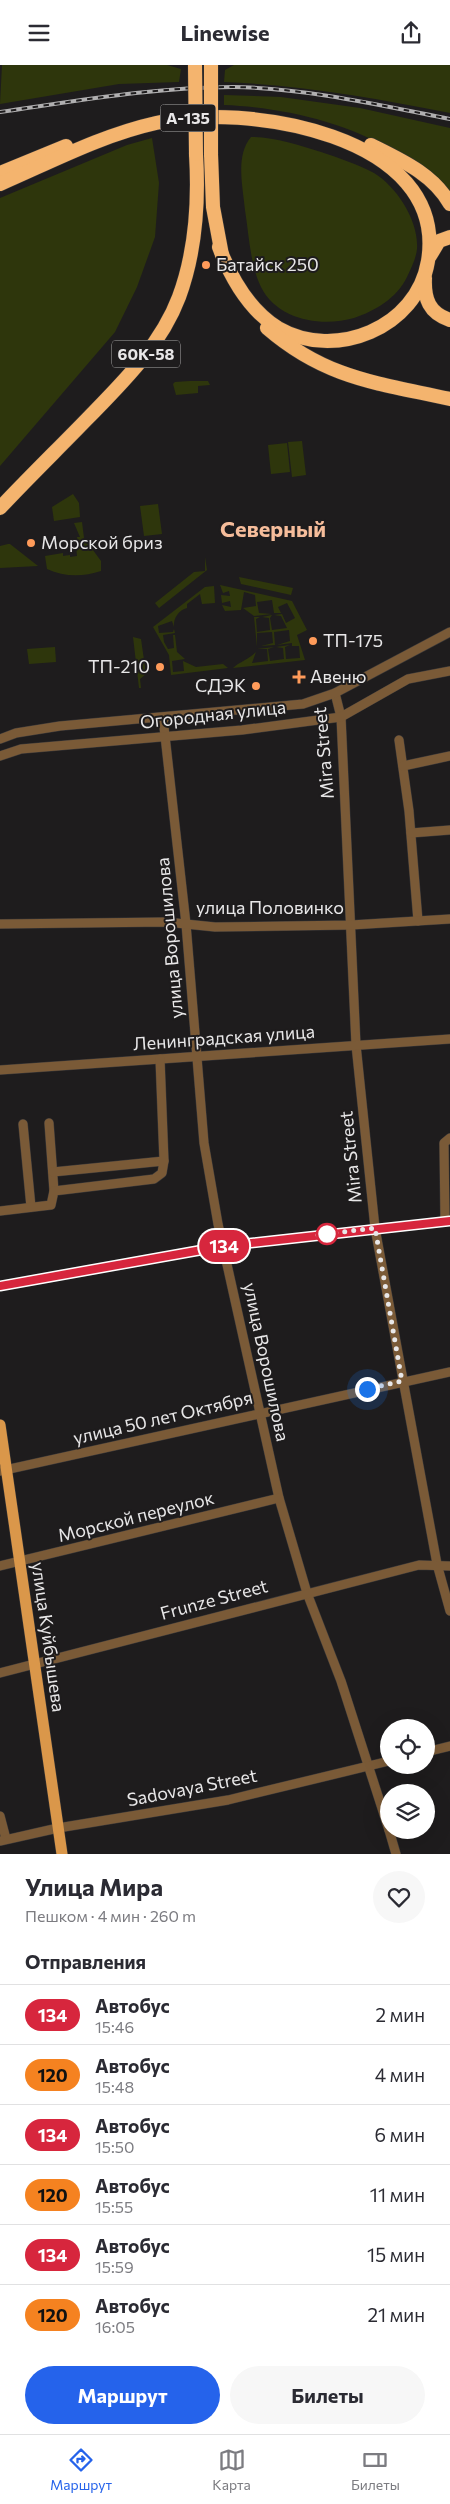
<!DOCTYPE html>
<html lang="ru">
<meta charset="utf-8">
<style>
body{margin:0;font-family:Commissioner,sans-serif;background:#f7f7f7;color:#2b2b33;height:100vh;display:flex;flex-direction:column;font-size:19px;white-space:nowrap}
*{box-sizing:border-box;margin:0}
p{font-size:16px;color:#7c7c81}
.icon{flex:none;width:28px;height:28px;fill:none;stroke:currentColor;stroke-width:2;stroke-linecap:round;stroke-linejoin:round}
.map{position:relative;height:1789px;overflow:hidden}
.panel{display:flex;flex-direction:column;background:#fff;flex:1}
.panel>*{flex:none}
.badge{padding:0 10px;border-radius:16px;font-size:18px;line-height:32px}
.tools{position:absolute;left:380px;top:1654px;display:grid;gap:10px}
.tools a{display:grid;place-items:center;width:55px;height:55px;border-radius:50%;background:#fff;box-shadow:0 5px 20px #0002;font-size:25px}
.you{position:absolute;width:25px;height:25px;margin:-12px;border:4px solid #fff;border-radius:50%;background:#1a73e8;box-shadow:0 0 0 8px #1a73e833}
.map>.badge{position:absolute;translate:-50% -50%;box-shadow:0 0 0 2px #fff}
h2{padding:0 25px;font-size:19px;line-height:45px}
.round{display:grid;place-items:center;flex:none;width:52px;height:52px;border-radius:26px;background:#f7f7f7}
.overview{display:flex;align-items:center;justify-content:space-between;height:85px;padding:0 25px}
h1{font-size:24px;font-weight:700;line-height:38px}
.action{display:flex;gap:10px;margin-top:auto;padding:10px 25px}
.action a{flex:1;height:58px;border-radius:30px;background:#2563eb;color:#fff;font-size:20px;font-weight:700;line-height:58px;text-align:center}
.action a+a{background:#f7f7f7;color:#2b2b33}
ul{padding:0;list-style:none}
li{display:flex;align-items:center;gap:15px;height:60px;padding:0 25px;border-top:1px solid #e1e1e2}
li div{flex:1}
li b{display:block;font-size:19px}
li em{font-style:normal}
li .badge{min-width:55px;font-weight:700;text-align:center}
header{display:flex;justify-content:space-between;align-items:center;height:65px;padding:0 25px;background:#fff;font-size:22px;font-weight:700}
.menu{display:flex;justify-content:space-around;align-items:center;height:70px;border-top:1px solid #e1e1e2;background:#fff;font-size:14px;color:#7c7c81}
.menu a{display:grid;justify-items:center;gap:2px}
.menu .active{color:#2563eb}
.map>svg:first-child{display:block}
</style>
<header><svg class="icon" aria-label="menu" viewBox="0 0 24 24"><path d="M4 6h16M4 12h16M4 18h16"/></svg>Linewise<svg class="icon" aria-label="share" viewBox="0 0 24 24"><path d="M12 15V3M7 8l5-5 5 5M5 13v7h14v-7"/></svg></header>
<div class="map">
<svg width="450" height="1789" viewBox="0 0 450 1789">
<rect width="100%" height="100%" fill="#1e1c1d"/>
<g fill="#2e360c">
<path d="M2,0H167L181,4L179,17L119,19L0,39Z"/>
<path d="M234,0H450V48C375,33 301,20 224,17L225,5Z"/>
<path d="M224,30L281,32L360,43L450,63V130C431,115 412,100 392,86C346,56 277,42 224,40Z"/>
<path d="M251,72C274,72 299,80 321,87C339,93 357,99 374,108C397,122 419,156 417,184C416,194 411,203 407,212C397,233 375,246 354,253C323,262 278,256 261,222C250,199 249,170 245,145C243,122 235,91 251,72Z"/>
<path d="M152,73L159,118L155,172L137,222L115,267L0,401V133L127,80Z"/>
<path d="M190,316H208L210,320L198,321V328L176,330L173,319L175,317Z"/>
<path d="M302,376L306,410L292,412L288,377Z"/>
<path d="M287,378L290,407L271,409L268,380Z"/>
<path d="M73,429L79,438L80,452L54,456L52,442Z"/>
<path d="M158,439L162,469L144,471L140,441Z"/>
<path d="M82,457L84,473L101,496V506C83,512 64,512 47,504L45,491L63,488V491L70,490V492L77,491L76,480H78L77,472H80L74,458Z"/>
<path d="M8,479H10L38,501L0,503V481Z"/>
<path d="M205,492L207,505L159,543L155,538L194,507L205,506Z"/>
<path d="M239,512L293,523L291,530L241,519Z"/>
<path d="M220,520L292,536L307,565L297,570L305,595L233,603C239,597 248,595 256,587L252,598L268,596L267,584H257L274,582L268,584L270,596L284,594L283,583L276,582L290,580L285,582L286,594L300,593L299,581H292V578L277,580L290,576L289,565L274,567L275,580L261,581L273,578L272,567L257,568V582L254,552H260L256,554L257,567L270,565L269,553L262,552L272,550L270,553L272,565L287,563L281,551L274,550L282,549L286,558L295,553L287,538L278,542L281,548H274L272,535L257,537L259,548L272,549L254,551L243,543L256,541L255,530L244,527L241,545L225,546L222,540L231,542L230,536L222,538L221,530L230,531L229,526L223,528Z"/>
<path d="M214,521L215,538L202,539L200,529L187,539V543C179,545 173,553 174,562L172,556L158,561L159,568L173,567L174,564L175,568L163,570L164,577L168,584L174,583L173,570H175L177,587L185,594L172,596L173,607L184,606L183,596L196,602L223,599L228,603L171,610L169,590L153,562L205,522Z"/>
<path d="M133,572L141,574L146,609L140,614L141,623H139Z"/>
<path d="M55,582L56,597L29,599L27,584Z"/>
</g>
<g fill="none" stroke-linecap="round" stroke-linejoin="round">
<defs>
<g id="minor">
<path d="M335,628L341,652L356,980L375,1163L437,1499L450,1546"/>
<path d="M163,653L186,859L204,1078L218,1159L279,1433L307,1528L341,1616L389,1765"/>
<path d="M0,674L16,668L60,661L303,639L335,628L450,567"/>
<path d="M399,675L409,746L418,856"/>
<path d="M0,691L21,684L242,665L341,652L408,614L450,606"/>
<path d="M403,701L450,691"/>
<path d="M411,768L450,765"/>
<path d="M0,859L166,857L215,862L351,860L450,854"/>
<path d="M0,1005L450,974"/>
<path d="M49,1058L54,1126"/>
<path d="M23,1059L31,1142"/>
<path d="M53,1107L164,1096"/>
<path d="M0,1146L51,1140L54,1126L154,1114L162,1108L164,1096L160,994"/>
<path d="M445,1156L444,1078L450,1073"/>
<path d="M0,1221L224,1181L450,1156"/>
<path d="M0,1406L450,1307"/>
<path d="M0,1501L279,1433"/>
<path d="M0,1608L419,1500L450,1501"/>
<path d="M426,1687L450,1681"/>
<path d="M0,1751L6,1774"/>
<path d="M389,1765L396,1789"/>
<path d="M0,1776L58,1763L228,1735L389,1696"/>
</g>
<path id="major" d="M0,1360L62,1789"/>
<g id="highway">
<path d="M371,80C401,95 433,109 450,139"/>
<path d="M211,89L213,142L222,190"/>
<path d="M0,108L66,81"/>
<path d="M0,119C51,97 102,70 156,58C243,37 449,69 428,196C417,263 335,296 278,263C249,245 231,213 219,182"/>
<path d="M430,191L439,176L450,172"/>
<path d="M425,213C424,234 429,248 450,255"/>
<path d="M267,263C326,314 378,318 450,334"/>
<path d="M0,443C29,412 59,383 88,353C123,317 161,280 179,232C196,186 199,138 196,89"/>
</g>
</defs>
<use href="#minor" stroke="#3a3839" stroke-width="10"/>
<use href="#major" stroke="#3a3839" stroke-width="12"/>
<use href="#highway" stroke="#3a3839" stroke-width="15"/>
<use href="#minor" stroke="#7a5a37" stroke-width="9"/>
<use href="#major" stroke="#da974a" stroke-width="11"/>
<use href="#highway" stroke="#f4b46e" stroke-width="14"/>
<defs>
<path id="rail" d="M0,47C77,36 155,22 233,22C306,23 379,40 450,54"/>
</defs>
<use href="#rail" stroke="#b0afb0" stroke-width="4"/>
<use href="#rail" stroke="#1e1c1d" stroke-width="2" stroke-dasharray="5.5" stroke-linecap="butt"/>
<defs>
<g id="highway-bridge">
<path d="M195,0L196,89"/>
<path d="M211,89V0"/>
</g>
</defs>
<use href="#highway-bridge" stroke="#3a3839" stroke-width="15" stroke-linecap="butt"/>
<use href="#highway-bridge" stroke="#f4b46e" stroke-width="14"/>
</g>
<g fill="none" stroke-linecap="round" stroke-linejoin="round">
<defs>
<path id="line" d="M0,1221L224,1181L450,1156"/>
</defs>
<use href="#line" stroke="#fff" stroke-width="11"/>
<use href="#line" stroke="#d7263d" stroke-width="8"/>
<path stroke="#e8e7e8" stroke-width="5" stroke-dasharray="0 9" d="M327,1169L318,1170L375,1163L402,1316L367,1324"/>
</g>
<g fill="#ff9b5a" stroke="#1e1c1d" stroke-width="2">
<circle cx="206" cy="200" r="5"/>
<circle cx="31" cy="478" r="5"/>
<circle cx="313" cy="576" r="5"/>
<circle cx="160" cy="602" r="5"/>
<path d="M296.5 604.5h5v5h5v5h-5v5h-5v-5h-5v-5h5z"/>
<circle cx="256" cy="621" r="5"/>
</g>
<circle fill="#fff" stroke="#d7263d" stroke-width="2.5" cx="327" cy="1169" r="10"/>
<g text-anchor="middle" stroke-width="4" stroke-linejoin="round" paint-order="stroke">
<g fill="#1e1c1d" stroke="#abaaab" stroke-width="1">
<rect x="160.5" y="39.5" width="55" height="27" rx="4"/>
<rect x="112" y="275.5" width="68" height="27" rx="4"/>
</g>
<g font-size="16" font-weight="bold" fill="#e8e7e8">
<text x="188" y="59">А-135</text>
<text x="146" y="295">60К-58</text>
</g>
<g font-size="18" fill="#e8e7e8" stroke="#1e1c1d" text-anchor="start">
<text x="216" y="206">Батайск 250</text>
<text x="41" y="484">Морской бриз</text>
<text x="323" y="582">ТП-175</text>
<text x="150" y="608" text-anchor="end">ТП-210</text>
<text x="310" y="618">Авеню</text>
<text x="246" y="627" text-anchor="end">СДЭК</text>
</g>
<g font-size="18" fill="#e8e7e8" stroke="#1e1c1d">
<text transform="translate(213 650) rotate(-6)" y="6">Огородная улица</text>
<text transform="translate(324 688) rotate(-95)" y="6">Mira Street</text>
<text x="270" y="849">улица Половинко</text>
<text transform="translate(170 873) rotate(-95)" y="6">улица Ворошилова</text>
<text transform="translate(224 973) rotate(-4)" y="6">Ленинградская улица</text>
<text transform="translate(351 1092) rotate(-96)" y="6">Mira Street</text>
<text transform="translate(266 1297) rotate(78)" y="6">улица Ворошилова</text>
<text transform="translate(163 1353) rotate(-13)" y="6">улица 50 лет Октября</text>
<text transform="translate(136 1452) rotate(-14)" y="6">Морской переулок</text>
<text transform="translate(214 1535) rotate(-15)" y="6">Frunze Street</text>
<text transform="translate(48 1572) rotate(82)" y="6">улица Куйбышева</text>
<text transform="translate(192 1723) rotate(-11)" y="6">Sadovaya Street</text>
</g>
<g font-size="22" font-weight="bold" fill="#f6bd9b" stroke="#1e1c1d">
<text x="273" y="472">Северный</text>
</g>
</g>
</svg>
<div class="tools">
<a><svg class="icon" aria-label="locate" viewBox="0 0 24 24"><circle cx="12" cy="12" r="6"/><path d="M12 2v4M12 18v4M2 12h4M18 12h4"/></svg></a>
<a><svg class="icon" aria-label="layers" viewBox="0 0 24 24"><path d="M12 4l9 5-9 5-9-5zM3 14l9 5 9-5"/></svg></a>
</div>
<div class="you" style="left:367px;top:1324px"></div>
<b class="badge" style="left:224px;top:1181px;background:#d7263d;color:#fff">134</b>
</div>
<section class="panel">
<div class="overview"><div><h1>Улица Мира</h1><p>Пешком · 4 мин · 260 m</p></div><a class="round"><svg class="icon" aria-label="heart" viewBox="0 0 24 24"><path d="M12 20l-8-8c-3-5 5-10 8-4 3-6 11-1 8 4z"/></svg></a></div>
<h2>Отправления</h2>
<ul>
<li><span class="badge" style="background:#d7263d;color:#fff">134</span><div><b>Автобус</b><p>15:46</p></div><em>2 мин</em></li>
<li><span class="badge" style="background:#f58220;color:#111">120</span><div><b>Автобус</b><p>15:48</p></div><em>4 мин</em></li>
<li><span class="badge" style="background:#d7263d;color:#fff">134</span><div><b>Автобус</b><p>15:50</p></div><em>6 мин</em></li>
<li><span class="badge" style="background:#f58220;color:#111">120</span><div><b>Автобус</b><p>15:55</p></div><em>11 мин</em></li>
<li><span class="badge" style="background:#d7263d;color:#fff">134</span><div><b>Автобус</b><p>15:59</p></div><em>15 мин</em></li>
<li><span class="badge" style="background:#f58220;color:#111">120</span><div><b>Автобус</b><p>16:05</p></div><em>21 мин</em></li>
</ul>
<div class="action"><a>Маршрут</a><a>Билеты</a></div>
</section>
<nav class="menu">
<a class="active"><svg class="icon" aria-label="directions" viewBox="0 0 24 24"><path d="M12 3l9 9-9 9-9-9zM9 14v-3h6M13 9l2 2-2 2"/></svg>Маршрут</a>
<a><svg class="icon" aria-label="map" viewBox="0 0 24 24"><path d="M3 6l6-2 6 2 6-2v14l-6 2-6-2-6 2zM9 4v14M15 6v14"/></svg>Карта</a>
<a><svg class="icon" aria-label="tickets" viewBox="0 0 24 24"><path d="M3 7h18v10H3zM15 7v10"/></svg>Билеты</a>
</nav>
